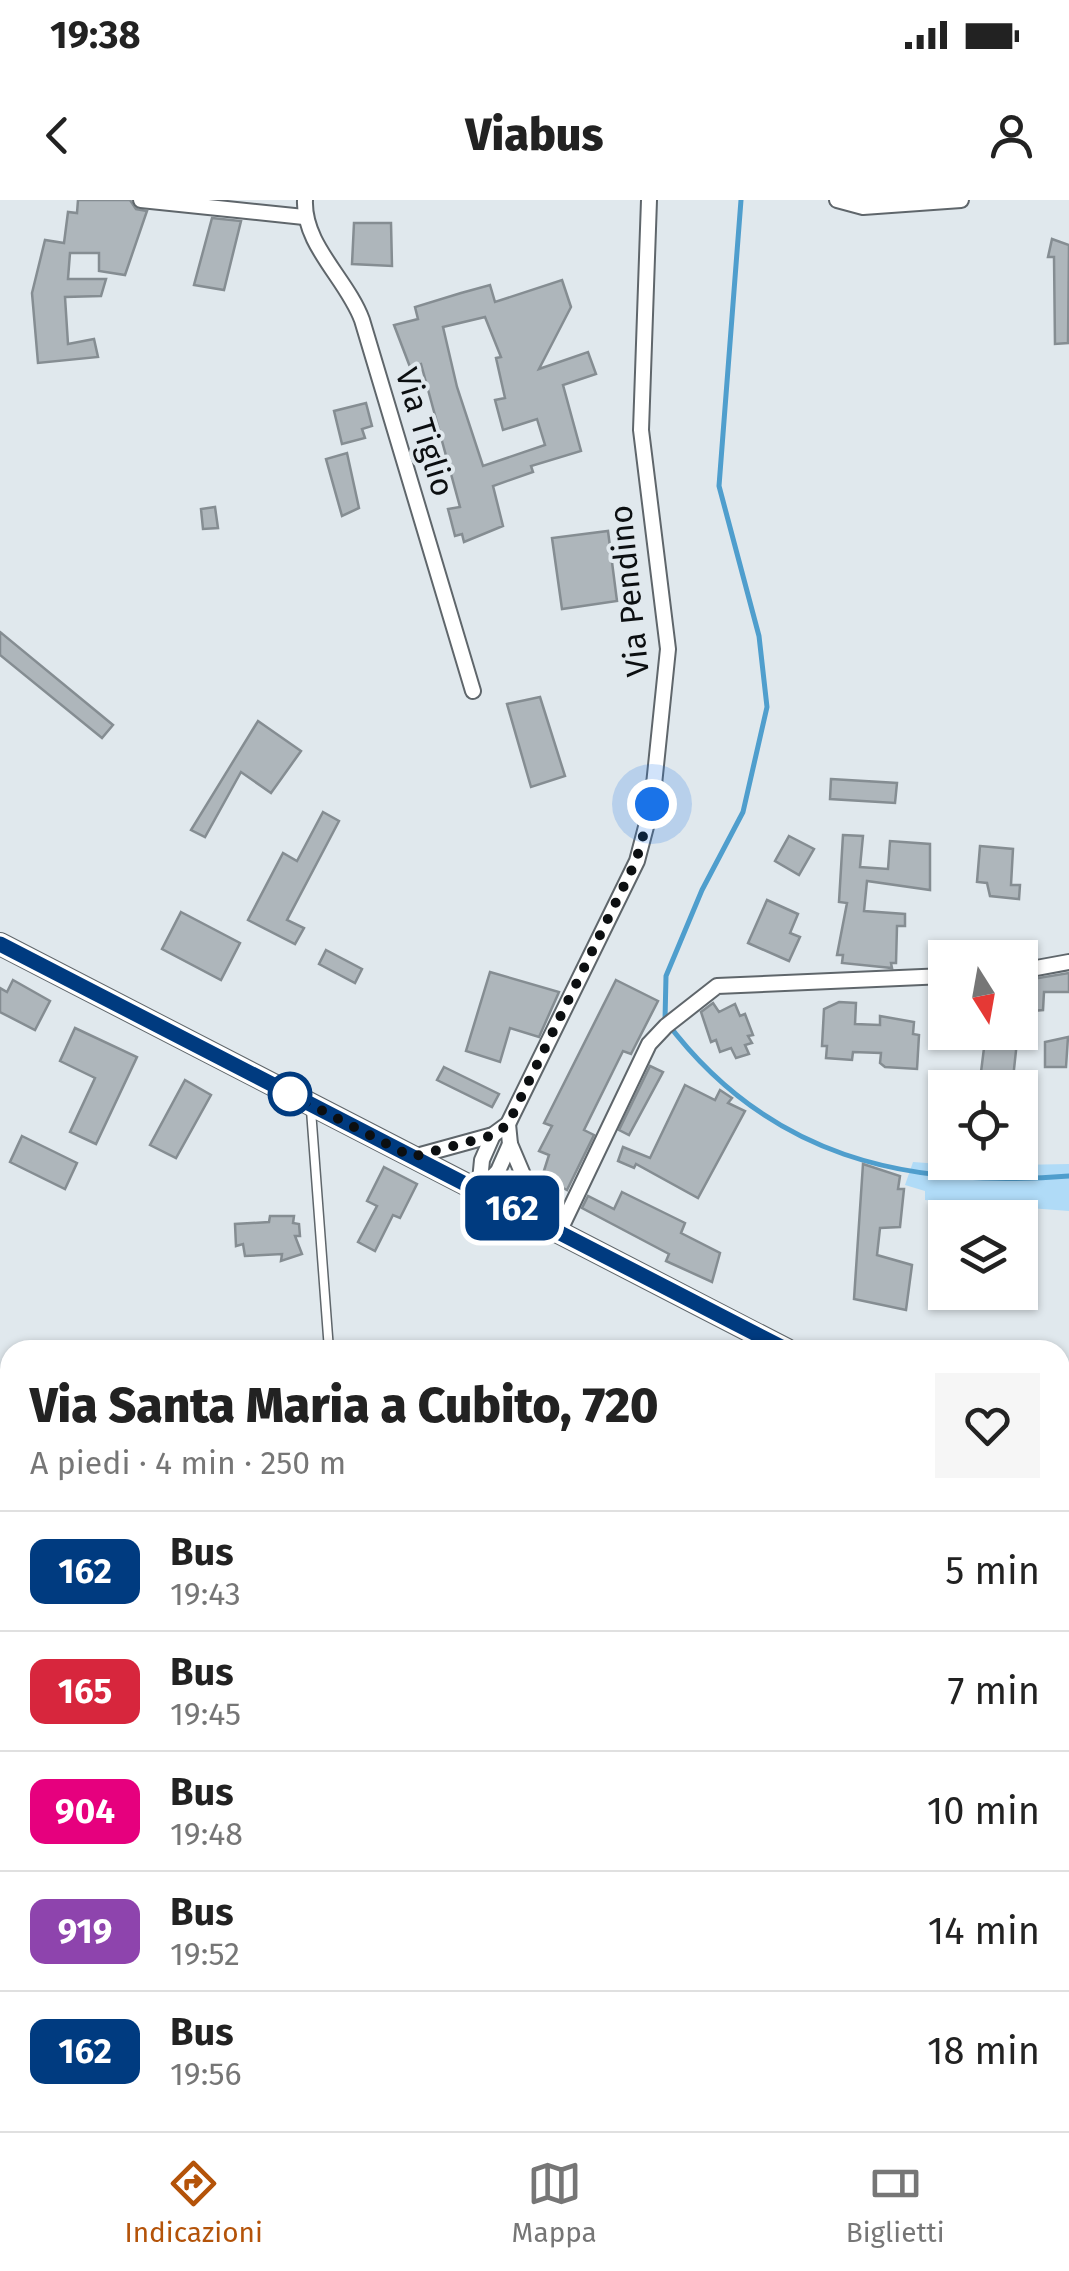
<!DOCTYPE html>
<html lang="it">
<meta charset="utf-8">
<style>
body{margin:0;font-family:"Fira Sans",sans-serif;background:#f6f6f6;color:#222;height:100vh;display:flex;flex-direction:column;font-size:38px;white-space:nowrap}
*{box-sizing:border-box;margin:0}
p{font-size:32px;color:#767676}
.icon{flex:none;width:55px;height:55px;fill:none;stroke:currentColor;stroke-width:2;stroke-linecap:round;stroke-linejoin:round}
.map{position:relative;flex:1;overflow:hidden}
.drawer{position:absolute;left:0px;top:1140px;width:1070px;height:792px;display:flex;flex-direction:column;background:#fff;border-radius:30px 30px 0 0;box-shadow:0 2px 8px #0004}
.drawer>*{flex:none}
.badge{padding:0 20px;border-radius:15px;font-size:35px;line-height:65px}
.needle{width:65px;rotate:169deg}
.fabs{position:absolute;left:928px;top:740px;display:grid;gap:20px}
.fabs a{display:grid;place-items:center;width:110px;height:110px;border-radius:0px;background:#fff;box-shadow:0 2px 8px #0004;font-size:50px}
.you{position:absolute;width:50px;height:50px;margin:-25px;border:8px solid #fff;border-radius:50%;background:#1a73e8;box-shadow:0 0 0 15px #1a73e833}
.map>.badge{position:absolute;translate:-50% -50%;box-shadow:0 0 0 5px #fff}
.round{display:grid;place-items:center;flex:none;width:105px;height:105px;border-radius:0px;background:#f6f6f6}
.summary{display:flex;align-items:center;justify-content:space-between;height:170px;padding:0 30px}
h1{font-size:48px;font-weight:800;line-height:75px}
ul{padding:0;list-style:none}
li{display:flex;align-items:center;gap:30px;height:120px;padding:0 30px;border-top:2px solid #e0e0e0}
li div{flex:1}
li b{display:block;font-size:38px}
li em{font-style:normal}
li .badge{min-width:110px;font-weight:700;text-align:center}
.status{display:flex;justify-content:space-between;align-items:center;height:70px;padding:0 50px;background:#fff;direction:ltr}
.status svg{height:28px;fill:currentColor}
header{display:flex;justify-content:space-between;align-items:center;height:130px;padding:0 30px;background:#fff;font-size:45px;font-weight:800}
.tabs{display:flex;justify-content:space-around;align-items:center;height:140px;border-top:2px solid #e0e0e0;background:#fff;font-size:28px;color:#767676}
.tabs a{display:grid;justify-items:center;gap:5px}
.tabs .active{color:#b45309}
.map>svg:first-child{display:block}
</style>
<div class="status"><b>19:38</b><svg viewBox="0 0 49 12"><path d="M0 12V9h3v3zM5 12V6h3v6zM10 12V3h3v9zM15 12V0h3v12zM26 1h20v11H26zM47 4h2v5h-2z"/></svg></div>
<header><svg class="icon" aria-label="back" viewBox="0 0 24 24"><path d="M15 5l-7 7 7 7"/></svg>Viabus<svg class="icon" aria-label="person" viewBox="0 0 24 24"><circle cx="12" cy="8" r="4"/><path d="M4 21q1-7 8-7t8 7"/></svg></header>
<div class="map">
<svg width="1069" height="1931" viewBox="0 0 1069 1931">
<rect width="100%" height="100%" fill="#e0e8ed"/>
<path fill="#b0dbf7" d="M913,962L968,966L1069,964V1011L925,1000V991L905,985Z"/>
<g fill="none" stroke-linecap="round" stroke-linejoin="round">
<path stroke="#4f9ecd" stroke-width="5" d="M741,0L719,286L759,436L767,507L743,612L702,690L666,776L665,820C767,957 906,989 1069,976"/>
</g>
<g fill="#aeb6bb" stroke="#858d92" stroke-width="2.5" fill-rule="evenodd">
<path d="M78,0H130L136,9L147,11L125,75L99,71V53H70L68,79H106L101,96L65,97L68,144L94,139L98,157L38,163L32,93L45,40L64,43L68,12L77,13Z"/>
<path d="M212,18L241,21L224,90L194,85Z"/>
<path d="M354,23H391L392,66L352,64Z"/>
<path d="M1052,39L1069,45L1068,143L1055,144L1054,57H1048Z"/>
<path d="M562,80L571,107L539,169L588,152L596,174L563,185L581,251L531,266L533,272L493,286L503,326L464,342L462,334L455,336L448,309L460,307L421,164L410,167L394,125L418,119L415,107L461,93L490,85L495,102ZM485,117L501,157L496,158L505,198L495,200L503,230L537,219L545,245L483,266L457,187L443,127Z"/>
<path d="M366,203L372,226L362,229L365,238L342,244L334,211Z"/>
<path d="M347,253L359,308L342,316L326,259Z"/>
<path d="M215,307L218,328L203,329L201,309Z"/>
<path d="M608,331L617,401L562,409L552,338Z"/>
<path d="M0,432L113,525L102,538L0,455Z"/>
<path d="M540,497L565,576L531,587L507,504Z"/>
<path d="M258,521L301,551L271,593L241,572L205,637L191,630Z"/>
<path d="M831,579L897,583L895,603L830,599Z"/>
<path d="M323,612L339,621L287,720L304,728L295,744L248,720L283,653L297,661Z"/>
<path d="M843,635L863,636L860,667L888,669L890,641L930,644V690L867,681L864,711L905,714V726H897L896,763H891L892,768L842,763L843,755H837L847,703L839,702Z"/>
<path d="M789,636L814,649L799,675L775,661Z"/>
<path d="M980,646L1013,649L1011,685H1020L1019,699L990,696L987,683L977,682Z"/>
<path d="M767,700L798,714L790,733L800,737L789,761L748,743Z"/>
<path d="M181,712L240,743L221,780L162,749Z"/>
<path d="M326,750L362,769L355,783L319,764Z"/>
<path d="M490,772L559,792L539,837L510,828L500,862L466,851Z"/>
<path d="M1069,773V792H1044L1043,810L1021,812L1020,781Z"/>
<path d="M13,780L50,801L35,830L0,812V788L7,792Z"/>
<path d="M616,780L658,801L631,854L623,851L584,930L594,935L567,990L542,977L549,955L539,951L552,926L544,923Z"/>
<path d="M839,802L856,803L855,824L880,825V816L914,822L913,834L919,835L917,869L885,867L880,863L881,853L853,852L852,860L826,858L827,846H822L824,809Z"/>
<path d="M713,803L719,812L735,804L740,816L745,814L753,835L748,836L752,843L745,845L749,854L736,858L731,848L720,852L716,840L711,842L701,812Z"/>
<path d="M75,828L137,857L96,944L70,932L95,878L60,861Z"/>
<path d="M986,832H1018L1012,888H979Z"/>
<path d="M1068,837L1066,867H1045V842Z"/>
<path d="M650,866L663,872L629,935L619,930Z"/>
<path d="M444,867L499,894L492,907L437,880Z"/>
<path d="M185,880L211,895L176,958L150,945Z"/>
<path d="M685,885L715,900L720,890L732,898L728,903L745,911L698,998L636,964L634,968L618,961L623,947L650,958Z"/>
<path d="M22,936L77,963L65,989L10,962Z"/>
<path d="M863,964L900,976L898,989H904L900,1027L880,1028L877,1055L912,1065L906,1110L854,1099Z"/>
<path d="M384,967L417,984L400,1018L393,1015L375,1051L358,1042L377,1006L367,1001Z"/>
<path d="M622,992L685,1023L681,1033L720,1053L712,1082L666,1061L669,1054L582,1008L588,996L614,1009Z"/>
<path d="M270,1016H294L293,1023L299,1024L300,1036H295L302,1054L281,1061L282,1054L245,1056L243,1044L236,1046L235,1024L269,1022Z"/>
</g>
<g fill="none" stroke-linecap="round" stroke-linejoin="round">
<defs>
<g id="lane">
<path d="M311,910L329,1150"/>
<path d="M0,1433L10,1432"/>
</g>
<g id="street">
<path d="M141,0L304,17"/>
<path d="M305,0C303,45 347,79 362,120L473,491"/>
<path d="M837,0L863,7L961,0"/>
<path d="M1020,771L1069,762"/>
<path d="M508,924L510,944L544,1024"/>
<path d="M413,957L493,935L508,924L637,661L652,604L668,449L641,230L649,0"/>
<path d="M479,991L482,960L493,935"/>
<path d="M479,991L498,971L510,944"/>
<path d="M559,1032L649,844L666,826L717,786L945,776"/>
<path d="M1060,1677L1069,1676"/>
<path d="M1060,1871L1069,1870"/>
<path d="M801,1922L804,1931"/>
</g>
<g id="secondary">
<path d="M0,744L787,1150"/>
<path d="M1060,1289L1069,1293"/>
</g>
</defs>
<use href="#lane" stroke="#5f666b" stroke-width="11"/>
<use href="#street" stroke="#5f666b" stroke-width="18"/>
<use href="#secondary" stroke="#5f666b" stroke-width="24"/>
<use href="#lane" stroke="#fff" stroke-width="8"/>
<use href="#street" stroke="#fff" stroke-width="14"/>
<use href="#secondary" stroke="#fff" stroke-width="20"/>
</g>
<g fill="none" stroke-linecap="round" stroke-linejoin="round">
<defs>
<path id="line" d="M0,744L787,1150"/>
</defs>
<use href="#line" stroke="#fff" stroke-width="22"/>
<use href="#line" stroke="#003b80" stroke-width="15"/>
<path stroke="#0c0f11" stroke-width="10" stroke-dasharray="0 18" d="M290,894L412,957L494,935L508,924L636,661L652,604"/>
</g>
<circle fill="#fff" stroke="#003b80" stroke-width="5" cx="290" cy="894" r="20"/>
<g text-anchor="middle" stroke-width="8" stroke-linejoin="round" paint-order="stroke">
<g font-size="32" fill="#0c0f11" stroke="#e0e8ed">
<text transform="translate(425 232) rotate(73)" y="11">Via Tiglio</text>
<text transform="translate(629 391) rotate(-96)" y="11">Via Pendino</text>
</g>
</g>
</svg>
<div class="fabs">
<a><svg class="needle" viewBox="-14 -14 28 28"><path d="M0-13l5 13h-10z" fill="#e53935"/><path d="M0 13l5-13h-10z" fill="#767676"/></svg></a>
<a><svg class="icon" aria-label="locate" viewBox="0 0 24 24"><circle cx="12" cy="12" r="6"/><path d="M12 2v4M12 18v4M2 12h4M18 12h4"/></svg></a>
<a><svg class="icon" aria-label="layers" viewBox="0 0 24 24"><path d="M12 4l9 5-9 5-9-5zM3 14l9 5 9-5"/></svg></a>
</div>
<div class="you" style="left:652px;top:604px"></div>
<b class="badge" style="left:512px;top:1008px;background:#003b80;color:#fff">162</b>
<section class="drawer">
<div class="summary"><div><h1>Via Santa Maria a Cubito, 720</h1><p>A piedi · 4 min · 250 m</p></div><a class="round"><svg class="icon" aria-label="heart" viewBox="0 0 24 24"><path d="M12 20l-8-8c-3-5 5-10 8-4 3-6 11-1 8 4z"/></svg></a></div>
<ul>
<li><span class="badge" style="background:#003b80;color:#fff">162</span><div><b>Bus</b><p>19:43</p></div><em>5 min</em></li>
<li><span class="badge" style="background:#d7263d;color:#fff">165</span><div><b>Bus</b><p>19:45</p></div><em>7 min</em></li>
<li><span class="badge" style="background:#e6007e;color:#fff">904</span><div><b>Bus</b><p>19:48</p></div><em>10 min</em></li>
<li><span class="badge" style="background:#8e44ad;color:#fff">919</span><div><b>Bus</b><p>19:52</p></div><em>14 min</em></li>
<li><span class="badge" style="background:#003b80;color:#fff">162</span><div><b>Bus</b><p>19:56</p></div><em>18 min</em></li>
</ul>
</section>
</div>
<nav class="tabs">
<a class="active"><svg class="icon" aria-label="directions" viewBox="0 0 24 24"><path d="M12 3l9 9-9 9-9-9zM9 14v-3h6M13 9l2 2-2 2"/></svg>Indicazioni</a>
<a><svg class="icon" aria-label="map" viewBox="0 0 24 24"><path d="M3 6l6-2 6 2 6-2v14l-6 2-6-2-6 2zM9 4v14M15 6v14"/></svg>Mappa</a>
<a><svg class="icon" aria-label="tickets" viewBox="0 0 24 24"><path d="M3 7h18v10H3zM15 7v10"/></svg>Biglietti</a>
</nav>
